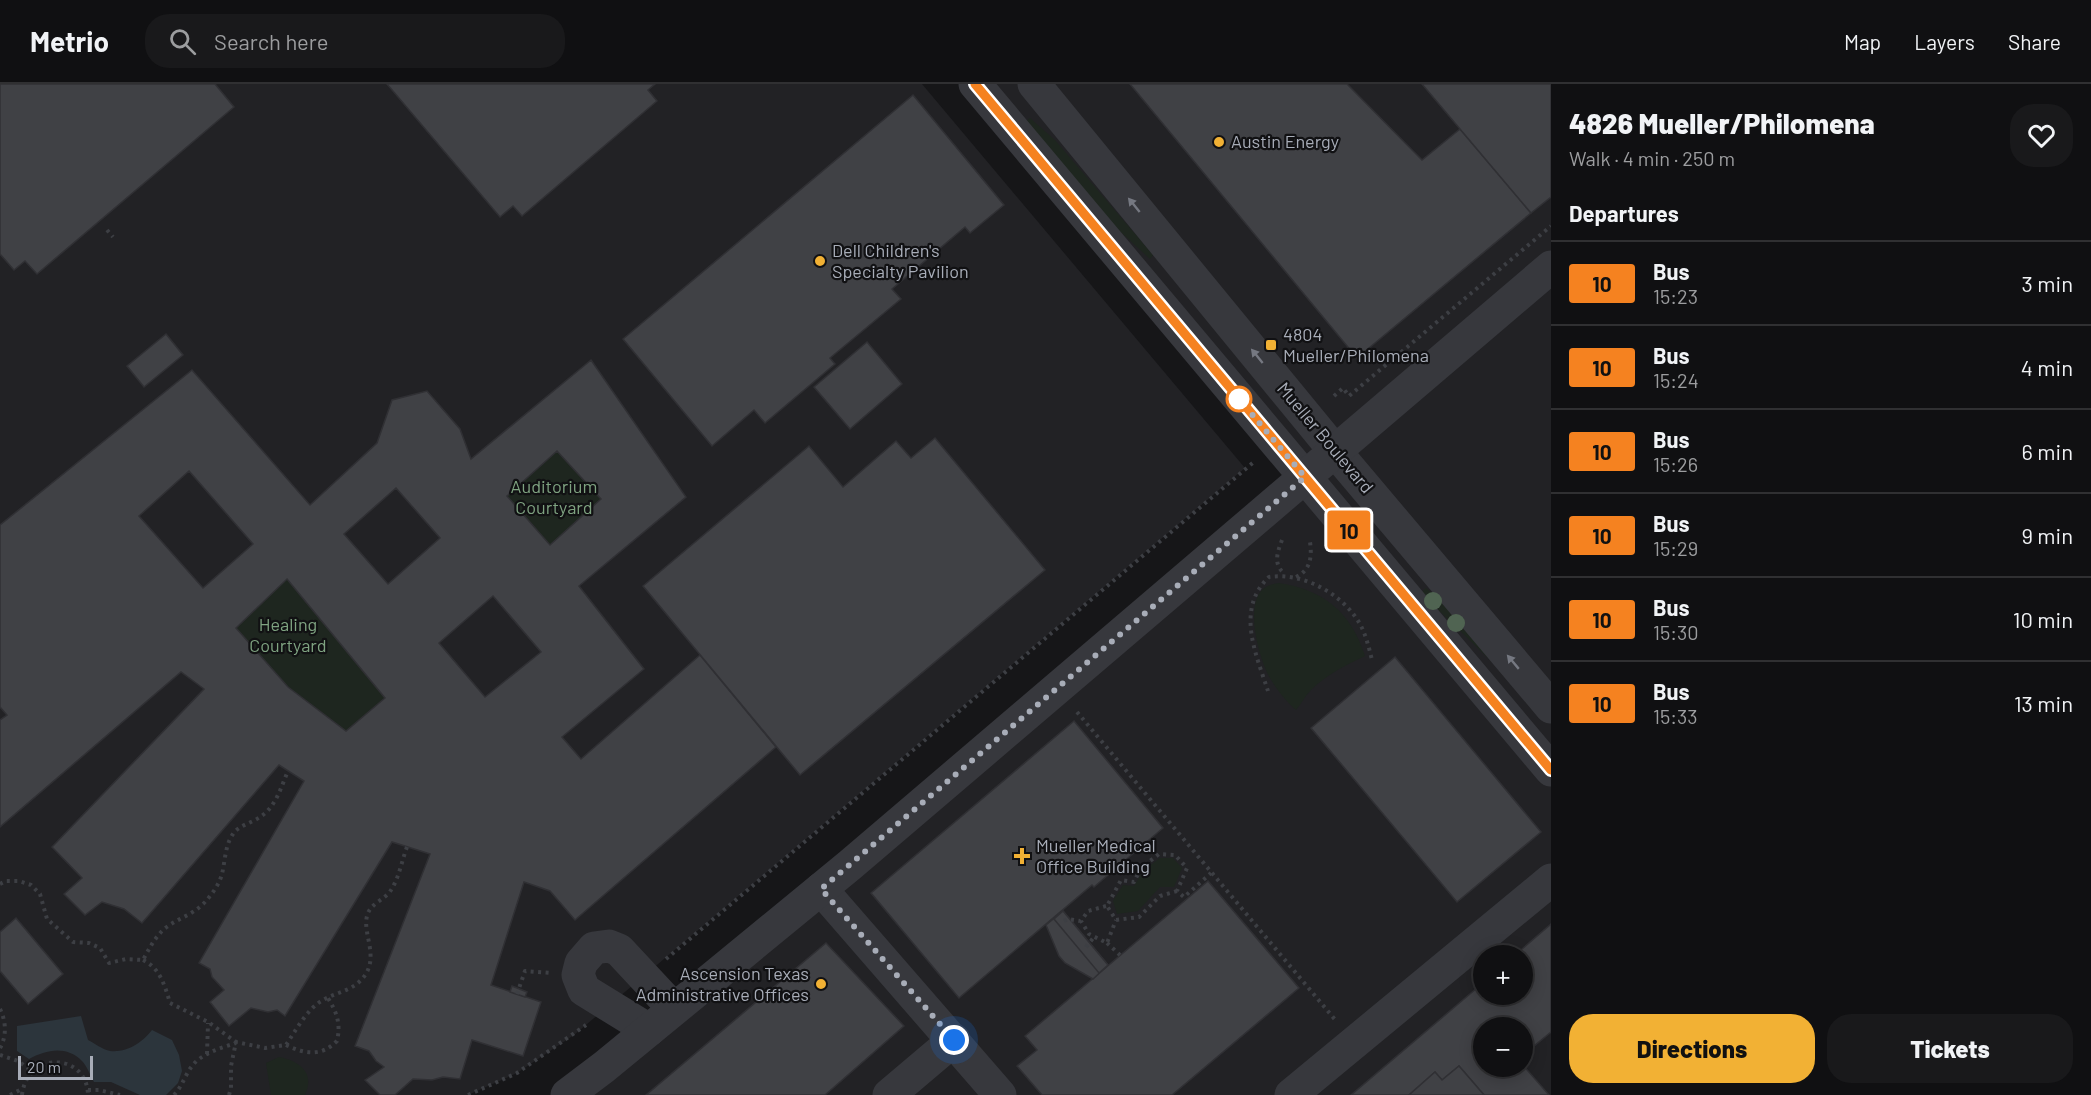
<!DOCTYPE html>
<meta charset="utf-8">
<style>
body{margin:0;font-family:Barlow,sans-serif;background:#19191b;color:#f1f3f6;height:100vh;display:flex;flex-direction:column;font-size:22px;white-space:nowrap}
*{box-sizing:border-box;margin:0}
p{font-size:20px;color:#9c9d9f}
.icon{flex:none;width:33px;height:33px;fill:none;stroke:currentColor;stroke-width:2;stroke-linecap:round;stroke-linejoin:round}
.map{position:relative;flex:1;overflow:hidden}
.sheet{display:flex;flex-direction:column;background:#101012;width:540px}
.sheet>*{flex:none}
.badge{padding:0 12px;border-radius:4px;font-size:21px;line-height:39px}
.buttons{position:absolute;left:1473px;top:861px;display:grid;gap:12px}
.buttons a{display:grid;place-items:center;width:60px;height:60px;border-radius:50%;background:#101012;box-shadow:0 3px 15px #0003,0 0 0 2px #303032;font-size:30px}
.scale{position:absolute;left:18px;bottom:15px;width:75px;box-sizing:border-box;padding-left:6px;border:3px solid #a8adb8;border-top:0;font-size:16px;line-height:21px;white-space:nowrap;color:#a8adb8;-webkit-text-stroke:4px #111113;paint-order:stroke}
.you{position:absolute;width:30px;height:30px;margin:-15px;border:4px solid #fff;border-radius:50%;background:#1a73e8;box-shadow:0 0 0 9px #1a73e833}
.map>.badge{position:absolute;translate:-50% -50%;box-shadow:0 0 0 3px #fff}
h2{padding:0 18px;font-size:22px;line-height:54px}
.round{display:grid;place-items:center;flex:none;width:63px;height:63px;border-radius:24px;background:#19191b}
.summary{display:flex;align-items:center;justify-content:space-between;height:102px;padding:0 18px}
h1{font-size:28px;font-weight:800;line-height:45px}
.button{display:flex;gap:12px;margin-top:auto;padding:12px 18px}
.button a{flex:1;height:69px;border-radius:24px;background:#f2b134;color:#111;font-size:24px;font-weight:800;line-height:69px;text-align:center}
.button a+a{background:#19191b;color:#f1f3f6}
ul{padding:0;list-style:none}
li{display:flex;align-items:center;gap:18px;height:84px;padding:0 18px;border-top:2px solid #303032}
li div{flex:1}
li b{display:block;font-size:22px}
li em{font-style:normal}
li .badge{min-width:66px;font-weight:700;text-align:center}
header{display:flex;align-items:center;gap:36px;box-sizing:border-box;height:84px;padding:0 30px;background:#101012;border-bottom:2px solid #303032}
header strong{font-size:28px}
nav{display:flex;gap:33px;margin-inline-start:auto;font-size:21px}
.search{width:420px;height:54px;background:#19191b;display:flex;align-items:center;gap:15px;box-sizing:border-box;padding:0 21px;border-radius:24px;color:#9c9d9f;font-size:22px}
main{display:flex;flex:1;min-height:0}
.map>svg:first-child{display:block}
</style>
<header>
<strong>Metrio</strong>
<div class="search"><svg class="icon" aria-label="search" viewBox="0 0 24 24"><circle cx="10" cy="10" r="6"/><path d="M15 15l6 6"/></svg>Search here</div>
<nav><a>Map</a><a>Layers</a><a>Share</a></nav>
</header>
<main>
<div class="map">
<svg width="1551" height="1011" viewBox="0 0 1551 1011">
<rect width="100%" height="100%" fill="#161618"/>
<g fill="#222225" fill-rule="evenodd">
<path d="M0,0H922L1245,384L574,951L517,989L468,1011H0Z"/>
<path d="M975,0H1551V1011H567L1305,393ZM1484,872H1522V910H1484ZM1484,944H1522V982H1484Z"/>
</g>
<g fill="#1e261f">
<path d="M1030,34L1055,56L1153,171L1150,175L1112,140L1024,39Z"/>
<path d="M557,367L601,415L550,461L507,412Z"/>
<path d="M287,495L385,614L346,647L288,603L236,544Z"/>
<path d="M1279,499C1324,506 1351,528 1365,572C1346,581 1326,591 1311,606C1305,612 1301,620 1296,626C1285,616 1277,606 1270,594C1259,575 1245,523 1262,506C1267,501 1273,500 1279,499Z"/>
<path d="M1426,504L1438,514L1493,579L1421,509Z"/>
<path d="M1160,774H1173L1182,784L1174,803H1160L1138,827L1117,830L1113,817L1123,801L1134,802L1144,786Z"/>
<path d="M279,973C300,977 315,989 305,1011H271L266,979Z"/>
</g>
<path fill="#2c353c" d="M81,932L88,956C94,959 103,966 110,967C127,969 143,958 152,946L172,956L179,971L182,987L178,999L166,1011H140L111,998H94C90,991 87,982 82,977C66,961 46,966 29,975L17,967V942Z"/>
<g fill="#404145" stroke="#303034" stroke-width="1.5" fill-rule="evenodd">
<path d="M0,0H215L234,23L37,190L25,177L14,186L0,170Z"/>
<path d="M387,0H655L648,6L657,17L522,132L513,122L500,133Z"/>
<path d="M1130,0H1347L1422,76L1460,45L1531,129L1357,274Z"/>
<path d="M1422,0H1551V113L1531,129Z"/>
<path d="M913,11L1004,121L970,149L965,143L892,205L901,215L830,274L835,280L765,339L754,326L712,362L623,255Z"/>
<path d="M166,250L183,271L144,303L127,282Z"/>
<path d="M867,258L902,300L850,345L814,303Z"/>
<path d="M591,276L686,413L579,502L644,585L562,653L581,675L700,571L776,663L575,836L550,807L524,798L491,901L541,918L523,972L472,956L460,995L443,993L432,996L413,995L395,1011H380L365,996L384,983L376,977L369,967L355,962L430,770L392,758L285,932L277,926L268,928L251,924L229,942L210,918L224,906L212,893L210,885L199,879L304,697L279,681L142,839L124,825L102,818L85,831L64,810L82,794L52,763L204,605L181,588L0,743V636L7,631L0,623V441L192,286L310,421L377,359L392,316L427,307L460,345L471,375ZM557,367L601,415L550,461L507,412ZM189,387L253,460L203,504L139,432ZM396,404L440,454L388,500L344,450ZM287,495L385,614L346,647L288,603L236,544ZM493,512L541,568L485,613L439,559Z"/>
<path d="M935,354L1045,486L800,691L643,502L809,362L843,403L896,357L911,374Z"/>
<path d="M1395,573L1541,748L1457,818L1311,644Z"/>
<path d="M1074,637L1163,744L1094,803L1092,801L959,914L871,809Z"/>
<path d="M1208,797L1299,904L1172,1011H1042L1017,982L1037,966L1025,952Z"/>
<path d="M1063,827L1108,881L1093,895L1065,879L1059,872L1046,841Z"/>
<path d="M1063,827L1108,881L1099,889L1054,835Z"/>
<path d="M16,834L63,890L28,920L0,887V848Z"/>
<path d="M1551,840V948L1522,972V944H1484V982H1522V980L1549,1011H1484L1459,982L1442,996L1435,988L1409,1011H1351L1484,898V910H1522V872H1514Z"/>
<path d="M826,859L904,942L825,1011H646Z"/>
<path d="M512,902L527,908L525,913L510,908Z"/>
<path d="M1459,982L1484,1011H1409L1435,988L1442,996Z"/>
</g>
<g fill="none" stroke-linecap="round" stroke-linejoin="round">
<g stroke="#3d3f44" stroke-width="4" stroke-dasharray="3 4.5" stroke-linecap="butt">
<path d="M107,146L113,153"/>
<path d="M1334,312L1343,304L1349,312L1551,142"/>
<path d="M1282,456C1277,469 1273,481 1285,490"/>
<path d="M1296,493C1311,486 1312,472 1310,458"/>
<path d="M1268,607C1256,570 1235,525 1269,493C1303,488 1343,510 1360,540C1366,551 1369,564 1372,576"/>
<path d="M1077,628L1337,938"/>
<path d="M0,800L6,797H19L31,801L40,810L47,835L73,858L89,859L100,864L109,879L126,875L143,876C149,865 154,855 163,846C175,835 192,832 205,818C212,810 219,801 222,790C225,778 225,761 233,750C239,741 252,739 260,733C276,723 281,703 288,687"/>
<path d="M1177,807L1160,812L1139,833L1116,836L1107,822L1121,796L1134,798L1141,784L1159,770L1175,771L1187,784L1177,807L1184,813L1211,789"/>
<path d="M1106,822L1088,827L1081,837L1089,850L1107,859L1116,836"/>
<path d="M1064,837L1068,835L1080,837"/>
<path d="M1107,859L1120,871"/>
<path d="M1086,863L1094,853"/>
<path d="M666,875L1255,377"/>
<path d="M143,876C160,884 165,902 170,919L208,938L236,958"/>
<path d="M517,910L525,887L551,889"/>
<path d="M0,925C6,937 7,952 0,964"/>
<path d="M286,961C305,970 321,973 337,957C341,940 337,929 328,914"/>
<path d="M207,970L208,939"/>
<path d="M0,971L18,977L32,987"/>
<path d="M88,1006H99L120,1011"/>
<path d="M10,1011L22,1005"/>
<path d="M22,1011C27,967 87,968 88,1011"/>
<path d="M174,1011C182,1003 185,991 192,982C202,969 221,964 236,959"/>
<path d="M229,1011L231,1004V982L236,958L265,964L286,961C296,946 307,925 323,916C335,909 350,907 360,897C382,876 362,851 367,832C370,819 385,816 391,806C399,794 402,776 407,763"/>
<path d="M468,1011L517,989L586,941"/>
</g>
<g stroke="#37383d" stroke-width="33">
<path d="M975,0L1551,686"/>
<path d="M1034,0L1334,366L1551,623"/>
<path d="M821,805L1000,1011"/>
<path d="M649,946L584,906L578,891L581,879L594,864L609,862L619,866L674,925"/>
<path d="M567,1011L604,983L850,781L1551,183"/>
<path d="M889,1011L954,956"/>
<path d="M1291,1011L1551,796"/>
</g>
</g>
<g fill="#506452">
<circle cx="1433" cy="517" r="9"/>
<circle cx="1456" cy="539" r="9"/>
</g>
<defs><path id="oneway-solid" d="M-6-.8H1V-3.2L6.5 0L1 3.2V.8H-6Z" transform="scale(1.5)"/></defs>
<g fill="#757881">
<use href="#oneway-solid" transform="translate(1134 121) rotate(-129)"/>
<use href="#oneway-solid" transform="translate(1257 272) rotate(-129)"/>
<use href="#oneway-solid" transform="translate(1513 578) rotate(-130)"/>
</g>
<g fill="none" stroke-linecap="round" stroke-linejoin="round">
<defs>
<path id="line" d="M975,0L1551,686"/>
</defs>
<use href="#line" stroke="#fff" stroke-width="14"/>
<use href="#line" stroke="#f58220" stroke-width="9"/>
<path stroke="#a8adb8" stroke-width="6" stroke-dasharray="0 10.8" d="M954,956L821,805L1305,393L1239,315"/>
</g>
<g fill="#f2b134" stroke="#111113" stroke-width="2">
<circle cx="1219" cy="58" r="6"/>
<circle cx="820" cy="177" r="6"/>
<rect x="1265" y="255" width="12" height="12" rx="3"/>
<path d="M1019 763h6v6h6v6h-6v6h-6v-6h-6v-6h6z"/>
<circle cx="821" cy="900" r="6"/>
</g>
<circle fill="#fff" stroke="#f58220" stroke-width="3" cx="1239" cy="315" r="12"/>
<g text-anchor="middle" stroke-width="4.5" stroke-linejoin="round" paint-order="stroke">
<g font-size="18" fill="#a8adb8" stroke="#111113" text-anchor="start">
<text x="1231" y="64">Austin Energy</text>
<text x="832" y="173">Dell Children's<tspan x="832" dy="21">Specialty Pavilion</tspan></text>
<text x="1283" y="257">4804<tspan x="1283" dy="21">Mueller/Philomena</tspan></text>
<text x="1036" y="768">Mueller Medical<tspan x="1036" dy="21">Office Building</tspan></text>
<text x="809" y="896" text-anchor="end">Ascension Texas<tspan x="809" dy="21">Administrative Offices</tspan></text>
</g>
<g font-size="18" fill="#a8adb8" stroke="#111113">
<text transform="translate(1325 354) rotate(50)" y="6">Mueller Boulevard</text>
</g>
<g font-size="18" fill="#7fa381" stroke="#111113">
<text x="554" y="409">Auditorium<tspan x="554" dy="21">Courtyard</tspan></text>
<text x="288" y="547">Healing<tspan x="288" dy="21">Courtyard</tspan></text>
</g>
</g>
</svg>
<div class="buttons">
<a>+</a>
<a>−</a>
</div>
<div class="scale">20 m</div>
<div class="you" style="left:954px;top:956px"></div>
<b class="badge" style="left:1349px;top:446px;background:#f58220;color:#111">10</b>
</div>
<section class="sheet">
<div class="summary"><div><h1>4826 Mueller/Philomena</h1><p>Walk · 4 min · 250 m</p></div><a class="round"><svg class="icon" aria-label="heart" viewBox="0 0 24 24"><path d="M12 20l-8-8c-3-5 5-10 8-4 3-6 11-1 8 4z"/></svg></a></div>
<h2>Departures</h2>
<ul>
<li><span class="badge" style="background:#f58220;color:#111">10</span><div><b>Bus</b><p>15:23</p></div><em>3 min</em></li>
<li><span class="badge" style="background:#f58220;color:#111">10</span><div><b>Bus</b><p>15:24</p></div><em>4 min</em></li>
<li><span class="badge" style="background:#f58220;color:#111">10</span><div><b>Bus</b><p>15:26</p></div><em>6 min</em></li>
<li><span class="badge" style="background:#f58220;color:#111">10</span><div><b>Bus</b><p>15:29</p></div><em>9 min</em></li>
<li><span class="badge" style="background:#f58220;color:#111">10</span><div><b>Bus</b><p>15:30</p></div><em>10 min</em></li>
<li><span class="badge" style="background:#f58220;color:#111">10</span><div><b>Bus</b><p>15:33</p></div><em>13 min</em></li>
</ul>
<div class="button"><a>Directions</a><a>Tickets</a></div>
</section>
</main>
